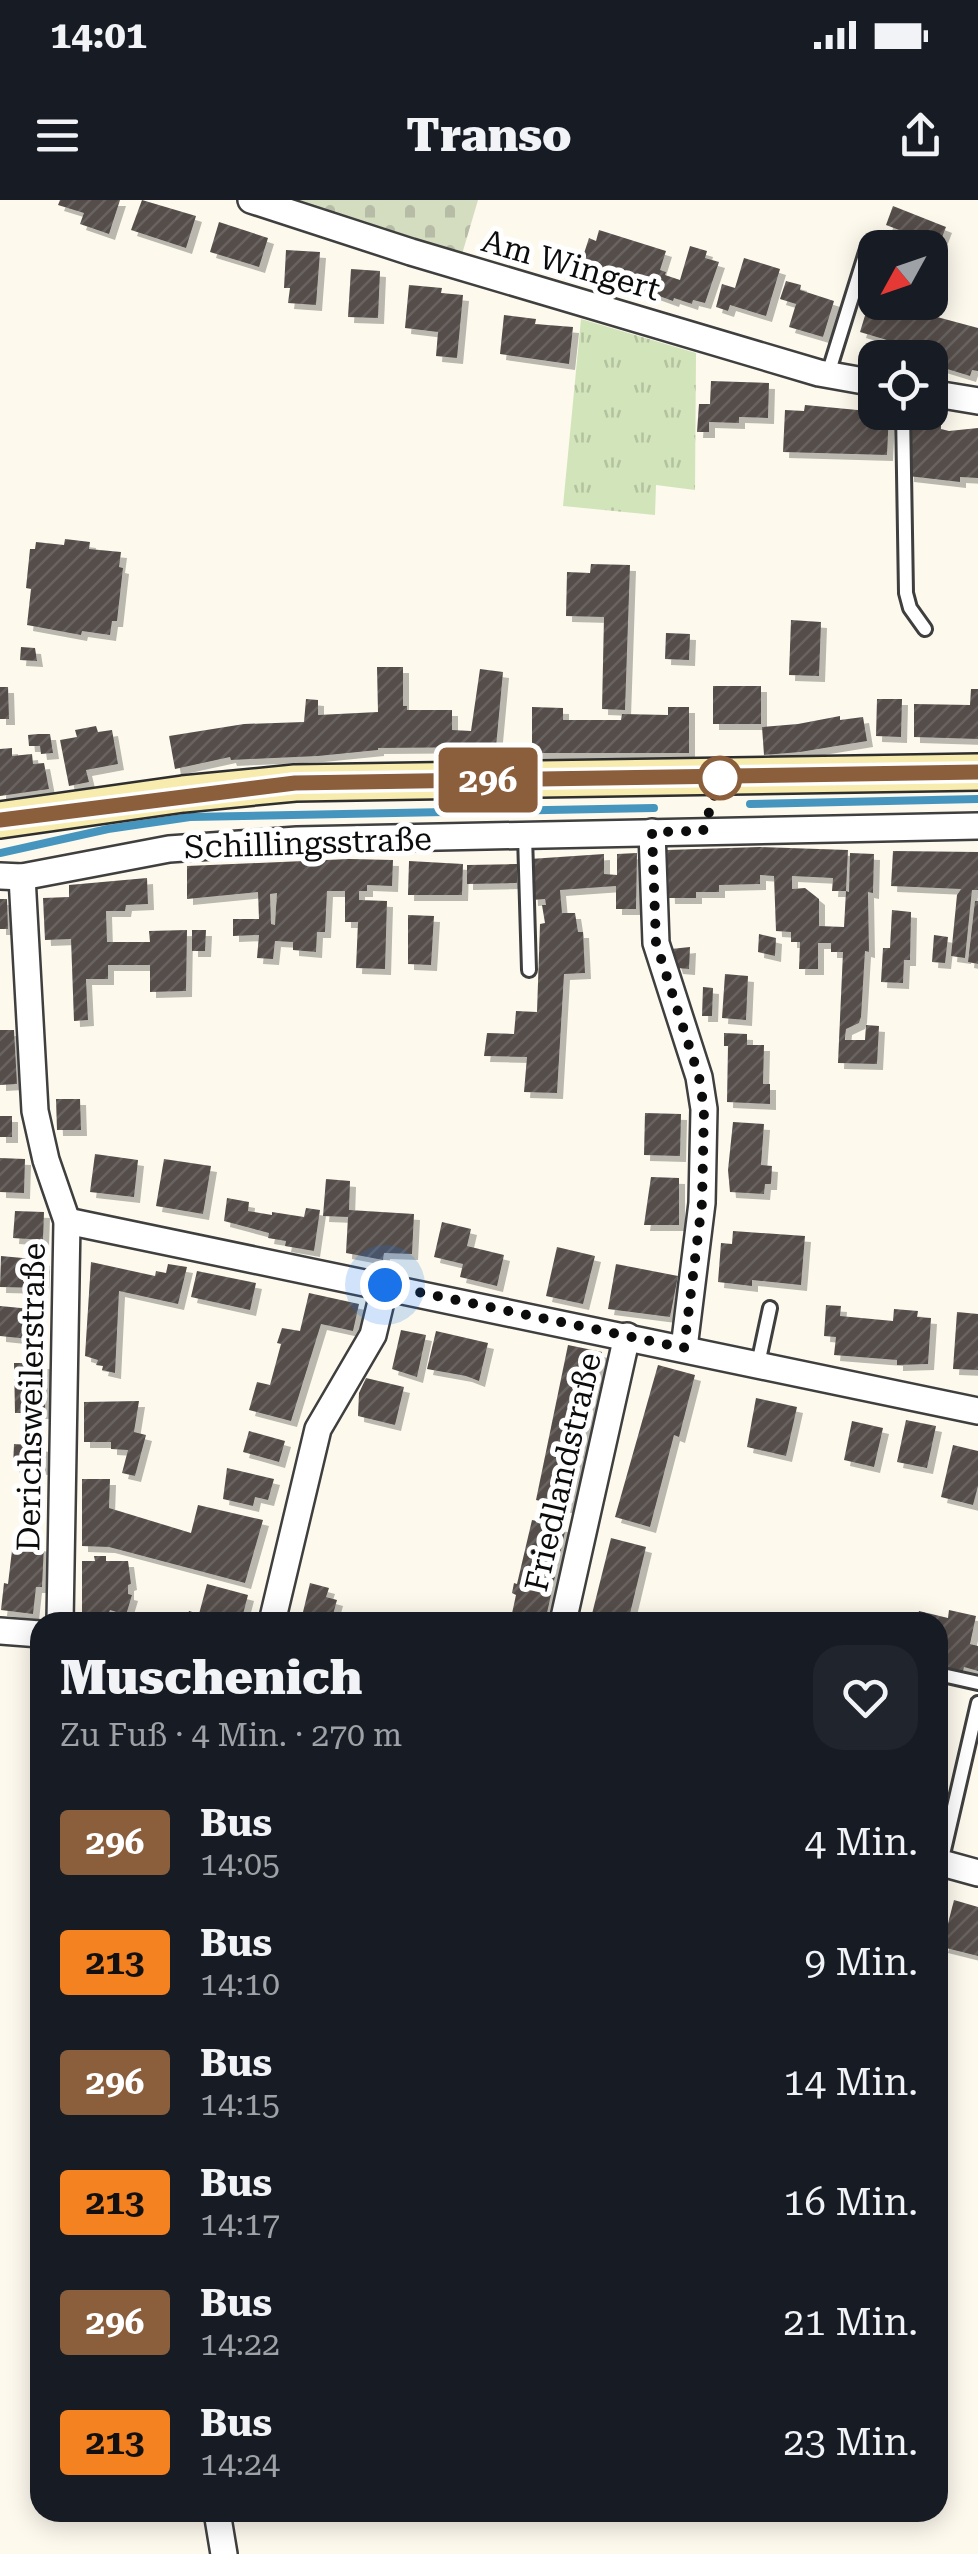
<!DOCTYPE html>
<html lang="de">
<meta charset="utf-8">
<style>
body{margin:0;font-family:"Roboto Serif",serif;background:#20242c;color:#f1f3f6;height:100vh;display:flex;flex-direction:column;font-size:38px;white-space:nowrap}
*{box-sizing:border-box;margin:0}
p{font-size:32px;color:#9ea1a6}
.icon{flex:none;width:55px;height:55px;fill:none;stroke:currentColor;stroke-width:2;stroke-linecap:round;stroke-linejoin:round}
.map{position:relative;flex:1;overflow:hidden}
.drawer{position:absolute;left:30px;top:1412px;width:918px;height:910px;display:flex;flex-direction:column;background:#171b24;border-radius:30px;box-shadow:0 5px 25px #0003}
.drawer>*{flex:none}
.badge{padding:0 20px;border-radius:8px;font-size:35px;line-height:65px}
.needle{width:65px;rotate:230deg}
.buttons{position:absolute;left:858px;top:30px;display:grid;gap:20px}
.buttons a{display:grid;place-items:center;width:90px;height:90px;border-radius:20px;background:#171b24;box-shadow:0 5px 25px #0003;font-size:50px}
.you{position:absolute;width:50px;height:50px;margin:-25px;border:8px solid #fff;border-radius:50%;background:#1a73e8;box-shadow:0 0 0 15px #1a73e833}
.map>.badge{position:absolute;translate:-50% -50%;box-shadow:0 0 0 5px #fff}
.round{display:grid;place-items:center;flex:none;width:105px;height:105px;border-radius:30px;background:#20242c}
.overview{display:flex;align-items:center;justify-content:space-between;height:170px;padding:0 30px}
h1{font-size:48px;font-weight:800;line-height:75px}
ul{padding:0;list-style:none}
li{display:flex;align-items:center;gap:30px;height:120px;padding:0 30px}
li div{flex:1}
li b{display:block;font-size:38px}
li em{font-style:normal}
li .badge{min-width:110px;font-weight:700;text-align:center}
.status{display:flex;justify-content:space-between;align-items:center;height:70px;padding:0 50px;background:#171b24;direction:ltr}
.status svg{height:28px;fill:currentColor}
header{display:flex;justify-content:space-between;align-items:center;height:130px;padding:0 30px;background:#171b24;font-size:45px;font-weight:800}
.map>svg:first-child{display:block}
</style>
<div class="status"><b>14:01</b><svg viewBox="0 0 49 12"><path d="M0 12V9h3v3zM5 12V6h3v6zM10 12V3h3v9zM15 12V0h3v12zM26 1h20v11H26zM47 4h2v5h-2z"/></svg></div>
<header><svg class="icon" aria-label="menu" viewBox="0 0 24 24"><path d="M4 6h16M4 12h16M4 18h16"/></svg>Transo<svg class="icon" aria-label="share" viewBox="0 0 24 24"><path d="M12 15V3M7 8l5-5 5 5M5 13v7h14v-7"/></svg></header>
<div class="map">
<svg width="978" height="2354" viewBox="0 0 978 2354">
<defs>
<pattern id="grass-tufts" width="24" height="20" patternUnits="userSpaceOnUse" patternTransform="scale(2.5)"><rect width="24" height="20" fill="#d2e4ba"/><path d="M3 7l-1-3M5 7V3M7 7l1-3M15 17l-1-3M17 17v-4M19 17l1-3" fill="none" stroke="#b3c29f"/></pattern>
<pattern id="cemetery-stones" width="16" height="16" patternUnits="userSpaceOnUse" patternTransform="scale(2.5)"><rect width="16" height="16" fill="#d5ddc1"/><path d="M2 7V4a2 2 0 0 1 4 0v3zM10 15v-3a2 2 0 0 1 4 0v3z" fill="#b6bca5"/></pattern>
<pattern id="building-hatch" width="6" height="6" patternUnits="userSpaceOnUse" patternTransform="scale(2.5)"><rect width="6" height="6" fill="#544d4a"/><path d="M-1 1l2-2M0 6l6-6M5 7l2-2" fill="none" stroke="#686260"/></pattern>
<filter id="shadow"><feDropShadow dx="6" dy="6" stdDeviation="0" flood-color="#0004"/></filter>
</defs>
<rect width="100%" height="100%" fill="#fdf9ed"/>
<path fill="url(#grass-tufts)" d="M581,119L696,153L695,290L656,285L655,315L563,306Z"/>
<path fill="url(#cemetery-stones)" d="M278,0H478L460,61Z"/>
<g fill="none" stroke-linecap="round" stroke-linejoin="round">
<g stroke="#4595bf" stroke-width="8">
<path d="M750,604L978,599"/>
<path d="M0,653L108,629L190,617L654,608"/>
</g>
</g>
<g fill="url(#building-hatch)" fill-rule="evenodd" filter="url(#shadow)">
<path d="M60,0H120L109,34L80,24L84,13L58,5Z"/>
<path d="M142,0L196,16L186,48L131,30Z"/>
<path d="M893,6L946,27L939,45L886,25Z"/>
<path d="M219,22L268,38L259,67L210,52Z"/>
<path d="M599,30L666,51L660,70L666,72L665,75L680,80L690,46L707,51L705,58L719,62L705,103L693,100L692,104L674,98L673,101L587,70L585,74L578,72L589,38L596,41Z"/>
<path d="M286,50L320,52L316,105L288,103L290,88H284Z"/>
<path d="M744,58L780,69L766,116L730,105L728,111L716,107L722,84L735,88Z"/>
<path d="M351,69L380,71L378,118L348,117Z"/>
<path d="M786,81L801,85L800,90L834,101L823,137L789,127L796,104L780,99Z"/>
<path d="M409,85L442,88L441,93L463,95L457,158L436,156L438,132L405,128Z"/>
<path d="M870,99L978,128V171L972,170L970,176L934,165L937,155L860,132Z"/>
<path d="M504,115L536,119L535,124L573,127L569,164L500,154Z"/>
<path d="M711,181L769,183L768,218L739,217V223L709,222V232H697L699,204H710Z"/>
<path d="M805,205L889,213L887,255L783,252L785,210L804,211Z"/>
<path d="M912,224L941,225V229L949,231L978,228V278L960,277V282L908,276V241L911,242Z"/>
<path d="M65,339L90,342L89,349L121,352L119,367L123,368L117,421H112L110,435L82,431L81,435L27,425L31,389L26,388L30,349H35L36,342L64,345Z"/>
<path d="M591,364L630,365L625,510L602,509L604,417L566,416L567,372L590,373Z"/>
<path d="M791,420L821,422L819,476L789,475Z"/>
<path d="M666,433L690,434L689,460L665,459Z"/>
<path d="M21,447L35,448L37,461L20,460Z"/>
<path d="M377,467H403V506H407V510H452V530L471,531L480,469L503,472L496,547L378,548V550L318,556L231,560L230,557L175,569L169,536L244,524L304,522L306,499L318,500V515L378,512Z"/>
<rect x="713" y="486" width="48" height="38"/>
<path d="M0,487H8L9,519H0Z"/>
<path d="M971,489H978V539L914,537V504L970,505Z"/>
<path d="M877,499H902L901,537L876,536Z"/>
<path d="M532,507L563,508V520H621L622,514L668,515V507H689V553H532Z"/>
<path d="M840,516V520L863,517L867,541L800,552L764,555L762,527L798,524Z"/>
<path d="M96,526L98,532L112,530L118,564L86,570L89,582L69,586L60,540L77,537L75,530Z"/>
<path d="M38,534H50L53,553L41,554L40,546H29L28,535Z"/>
<path d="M12,548V556L32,554L33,564L44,563L49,589L0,596V549Z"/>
<path d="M760,647L848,650L846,691H832L833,678L792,676V689L805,688L819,699V726L844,727L846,691L849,692L850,653L874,654L873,693L868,692L869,752L865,751L861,817L859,823L846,829L845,840H865L866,825L879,826L877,864L838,863L843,752H831V743H818V769H799L800,742H791V732L776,731L774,676L760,675V684L719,685V692H696V698H669L667,650Z"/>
<path d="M893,651L978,652V690H972L965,758L951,756L957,695L961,689L891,686Z"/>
<path d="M637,653L636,709H616V686L560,690L562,713H575L578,732H583L585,773L564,774L557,893L524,892L527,857L484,856L487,833L514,834L516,811L537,812L540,724L545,723L542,705H546L545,699L532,700L530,659L604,654V674L617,675V654Z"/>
<path d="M349,659L393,660L392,686L367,685V691H359V700L387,701L385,769L356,768L358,722H345V691H327L325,732H317L316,752L293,750V742L275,741L273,759L257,758L259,735L233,736V719H259L258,692L187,699V666ZM277,693L276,707L275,725L271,724L270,694Z"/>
<path d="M409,661L463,664L462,695H408Z"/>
<path d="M517,664V683L467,684V665Z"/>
<path d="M147,678L148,704L126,705L125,711H106L107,742H150L149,731L187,730L186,791L150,792V765H108V779H86L88,820L74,821L71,739L45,740L43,698L69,697V685Z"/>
<path d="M0,699H7L8,729H0Z"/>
<path d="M975,701H978V764L968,762Z"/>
<path d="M892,710L911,712L910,760H904L903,783L881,782L883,748H890Z"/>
<path d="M408,715L434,716L431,765L408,764Z"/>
<path d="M192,730H206L205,751H192Z"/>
<path d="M759,734L776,738L775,756L758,752Z"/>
<path d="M934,735L948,737L945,763L932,762Z"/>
<path d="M690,747L689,769L677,768L671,749Z"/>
<path d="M725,774L748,776L746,820L722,818Z"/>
<path d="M703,787L713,788L712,816H702Z"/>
<path d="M0,830H14L17,884L0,885Z"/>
<path d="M724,833L747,834V845H764L763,884H770V904L727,902L728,846H724Z"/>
<path d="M56,899H80L81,930H57Z"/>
<path d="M645,913L681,914L680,956L644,955Z"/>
<rect x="0" y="916" width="12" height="21"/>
<path d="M733,922L764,924L761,965L772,966L771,984H765L764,994L730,992L728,970Z"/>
<path d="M95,954L138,960L134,997L90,992Z"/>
<path d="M0,958L25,959L24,993L0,992Z"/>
<path d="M164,959L211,966L203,1014L156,1006Z"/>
<path d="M651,977L679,978V1025H644Z"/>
<path d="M326,979L350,981L349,1010L414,1014L412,1054L384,1053L383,1060L346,1053L348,1017L323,1016Z"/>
<path d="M227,998L249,1002L248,1011L272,1015V1012L304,1017L306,1008L320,1010L314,1051L285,1046L286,1041L268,1038L269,1033L224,1021Z"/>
<path d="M15,1011L44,1012L43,1040L13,1038Z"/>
<path d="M442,1022L471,1029L467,1046L504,1055L497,1086L460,1077L463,1064L434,1057Z"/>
<path d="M733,1031L805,1036L801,1085L752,1080V1086L718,1082L721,1043L732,1044Z"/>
<path d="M557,1047L595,1056L583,1104L546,1096Z"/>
<path d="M1,1056L44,1060L43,1088L0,1087Z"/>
<path d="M91,1062L155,1076L156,1071L166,1073L168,1064L187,1067L178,1104L119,1091L115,1173L102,1170L103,1166L96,1165L98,1160L85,1156Z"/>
<path d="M616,1064L678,1076L670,1117L608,1109Z"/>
<path d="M197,1071L256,1083L250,1110L191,1097Z"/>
<path d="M309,1093L359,1104L353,1131L321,1124L291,1221L249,1210L257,1182L270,1185L281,1144L277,1143L282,1128L300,1131Z"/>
<path d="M826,1105L841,1106L840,1116L893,1121L894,1109L918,1111L917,1117L931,1118L928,1164L897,1165V1160L834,1155L836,1137L824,1136Z"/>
<path d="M0,1106L31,1109L29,1139L0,1136Z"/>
<path d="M957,1112L978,1114V1170L953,1169Z"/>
<path d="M401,1130L426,1135L417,1177L392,1169Z"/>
<path d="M436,1131L488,1143L479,1181L466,1176L427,1169Z"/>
<path d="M568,1145L602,1152L569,1308L536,1300Z"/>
<path d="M14,1163H45V1213H15Z"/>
<path d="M658,1165L695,1175L679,1237L674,1235L650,1327L615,1317Z"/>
<path d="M366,1178L404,1187L395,1225L358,1216L359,1193Z"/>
<path d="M756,1198L797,1207L786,1256L747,1247Z"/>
<path d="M139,1201L134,1232L146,1235L135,1276L122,1273L128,1250L111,1249V1242H84V1202Z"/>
<path d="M906,1220L936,1226L927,1268L897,1262Z"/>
<path d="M852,1221L883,1228L874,1267L844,1260Z"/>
<path d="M249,1231L285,1241L279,1262L243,1252Z"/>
<path d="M14,1244L45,1246L44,1269L13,1267Z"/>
<path d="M953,1245L978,1251V1286L973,1305L941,1297Z"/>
<path d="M227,1268L274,1279L268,1300L255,1297L253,1306L223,1299Z"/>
<path d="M82,1279H110L109,1308L191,1333L198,1305L263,1320L245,1383L109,1347L82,1346Z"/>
<path d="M532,1320L566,1327L545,1422H504L506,1416L511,1418L516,1395L512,1393L514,1383L517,1384Z"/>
<path d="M611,1338L646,1347L628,1422H590Z"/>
<path d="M13,1342L44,1346L42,1387H36L33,1414L1,1410L4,1383L8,1384Z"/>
<path d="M94,1356H106V1361H128L131,1384L128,1385V1394L132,1395L126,1415L110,1410L105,1422L82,1418V1361H95Z"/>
<path d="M310,1383L329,1388L326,1397L337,1400L331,1422L303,1412Z"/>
<path d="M207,1384L248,1395L241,1422H186L189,1411L199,1414Z"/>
<path d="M949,1410L976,1416L970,1444L978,1446V1471L964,1467L962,1475L938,1469V1422H916L919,1411L948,1418Z"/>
<path d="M954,1700L978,1707V1756L942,1747Z"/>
</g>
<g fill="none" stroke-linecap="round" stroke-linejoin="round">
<defs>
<g id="service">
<path d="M828,174L866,52L880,43L901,48"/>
<path d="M903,212L906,393L910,408L925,429"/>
<path d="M525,636L529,770"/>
<path d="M758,1164L770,1108"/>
<path d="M938,1474L978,1483"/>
<path d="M941,1663L978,1503"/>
</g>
<g id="minor">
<path d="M251,0L411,52L819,173L875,183"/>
<path d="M930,193L978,201"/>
<path d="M652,632L656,743L699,877L704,909L702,1003L684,1148"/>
<path d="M0,676L22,677L169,649L297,640L978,626"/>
<path d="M22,677L35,911L46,960L67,1021L60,1422"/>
<path d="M67,1021L978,1211"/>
<path d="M272,1422L318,1229L373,1135L385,1085"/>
<path d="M563,1422L627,1136"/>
<path d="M0,1431L40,1434"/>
<path d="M938,1662L978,1673"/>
<path d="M217,2312L224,2354"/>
</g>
<path id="secondary" d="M0,620L183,594L295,583L978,572"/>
</defs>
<use href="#service" stroke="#3f3f3f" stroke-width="18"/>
<use href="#minor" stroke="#3f3f3f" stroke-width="30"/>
<use href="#secondary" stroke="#2e2e2e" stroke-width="40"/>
<use href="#service" stroke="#fff" stroke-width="12"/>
<use href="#minor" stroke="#fff" stroke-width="25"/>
<use href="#secondary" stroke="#f7ebae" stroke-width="35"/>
</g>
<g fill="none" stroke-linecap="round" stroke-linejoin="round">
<defs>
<path id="line" d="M0,620L295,583L978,572"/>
</defs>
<use href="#line" stroke="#fff" stroke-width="22"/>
<use href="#line" stroke="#8b5e3c" stroke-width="15"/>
<path stroke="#0c0c0c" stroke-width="10" stroke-dasharray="0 18" d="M385,1085L684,1148L702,1003L704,909L699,877L656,743L652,632L703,631L720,578"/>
</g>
<circle fill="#fff" stroke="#8b5e3c" stroke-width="5" cx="720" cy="578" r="20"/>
<g text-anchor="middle" stroke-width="10" stroke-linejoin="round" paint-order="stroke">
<g font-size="32" fill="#0c0c0c" stroke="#fff">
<text transform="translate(571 65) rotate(16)" y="11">Am Wingert</text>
<text transform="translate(308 643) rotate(-2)" y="11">Schillingsstraße</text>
<text transform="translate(31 1197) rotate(-89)" y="11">Derichsweilerstraße</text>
<text transform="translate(563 1272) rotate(-77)" y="11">Friedlandstraße</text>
</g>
</g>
</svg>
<div class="buttons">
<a><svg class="needle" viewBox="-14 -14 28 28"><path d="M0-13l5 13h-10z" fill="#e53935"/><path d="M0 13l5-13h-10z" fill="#9ea1a6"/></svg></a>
<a><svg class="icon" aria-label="locate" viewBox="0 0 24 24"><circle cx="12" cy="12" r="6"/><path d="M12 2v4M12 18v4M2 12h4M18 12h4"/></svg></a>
</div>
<div class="you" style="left:385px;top:1085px"></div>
<b class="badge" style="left:488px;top:580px;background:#8b5e3c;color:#fff">296</b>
<section class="drawer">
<div class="overview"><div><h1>Muschenich</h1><p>Zu Fuß · 4 Min. · 270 m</p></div><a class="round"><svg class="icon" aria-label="heart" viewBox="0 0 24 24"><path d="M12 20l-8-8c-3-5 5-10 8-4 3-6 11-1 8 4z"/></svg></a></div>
<ul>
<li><span class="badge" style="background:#8b5e3c;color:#fff">296</span><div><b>Bus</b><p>14:05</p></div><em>4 Min.</em></li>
<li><span class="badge" style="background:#f58220;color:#111">213</span><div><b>Bus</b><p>14:10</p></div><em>9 Min.</em></li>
<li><span class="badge" style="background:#8b5e3c;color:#fff">296</span><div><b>Bus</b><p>14:15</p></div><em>14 Min.</em></li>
<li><span class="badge" style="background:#f58220;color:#111">213</span><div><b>Bus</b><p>14:17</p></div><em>16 Min.</em></li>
<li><span class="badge" style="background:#8b5e3c;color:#fff">296</span><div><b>Bus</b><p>14:22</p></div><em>21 Min.</em></li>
<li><span class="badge" style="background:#f58220;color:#111">213</span><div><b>Bus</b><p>14:24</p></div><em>23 Min.</em></li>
</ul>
</section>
</div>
